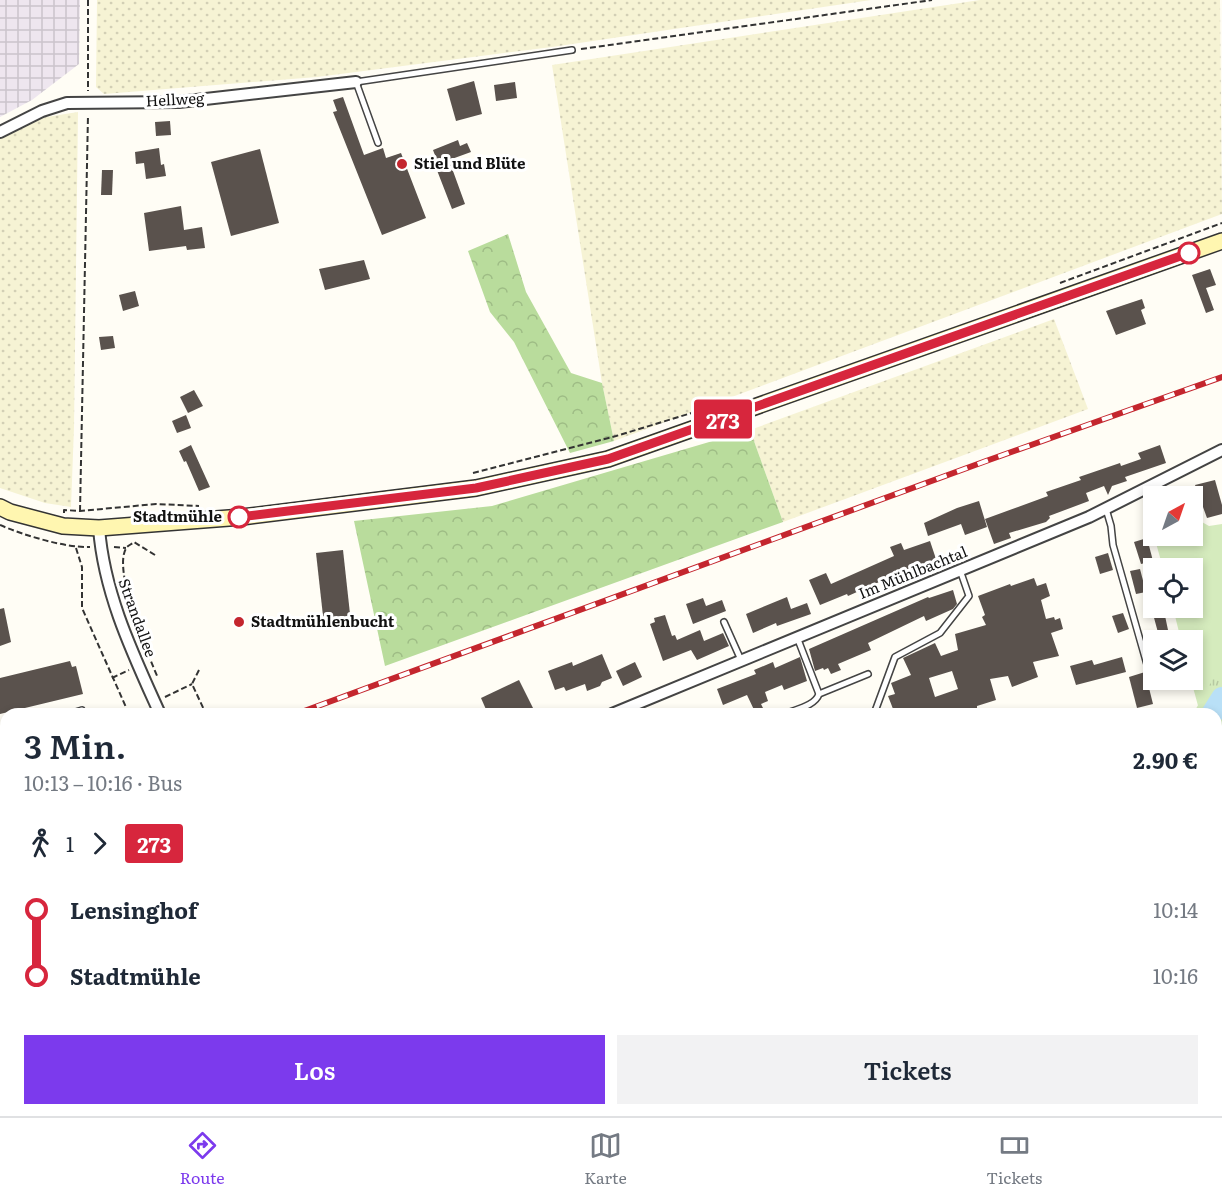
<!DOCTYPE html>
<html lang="de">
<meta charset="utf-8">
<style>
body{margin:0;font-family:Literata,serif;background:#f2f2f3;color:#1f2937;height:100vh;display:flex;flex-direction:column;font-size:22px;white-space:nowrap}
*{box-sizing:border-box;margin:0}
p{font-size:20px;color:#747a83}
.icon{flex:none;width:33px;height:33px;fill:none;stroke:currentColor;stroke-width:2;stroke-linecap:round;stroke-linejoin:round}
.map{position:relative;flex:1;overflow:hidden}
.sheet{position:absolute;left:0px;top:708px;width:1222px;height:408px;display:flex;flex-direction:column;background:#fff;border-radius:18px 18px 0 0;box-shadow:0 3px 9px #0003}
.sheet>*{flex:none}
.badge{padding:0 12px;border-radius:4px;font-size:21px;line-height:39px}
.needle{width:39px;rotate:40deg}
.controls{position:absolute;left:1143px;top:486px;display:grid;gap:12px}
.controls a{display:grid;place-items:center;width:60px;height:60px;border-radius:0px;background:#fff;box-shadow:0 3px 9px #0003;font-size:30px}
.map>.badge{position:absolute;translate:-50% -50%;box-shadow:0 0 0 3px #fff}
.legs{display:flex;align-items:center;gap:9px;height:66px;padding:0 24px;font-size:20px}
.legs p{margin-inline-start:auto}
.head{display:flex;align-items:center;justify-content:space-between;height:102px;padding:0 24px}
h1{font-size:33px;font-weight:600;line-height:45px}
.button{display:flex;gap:12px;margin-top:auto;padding:12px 24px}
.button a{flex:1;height:69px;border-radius:0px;background:#7c3aed;color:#fff;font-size:24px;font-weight:600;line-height:69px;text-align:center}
.button a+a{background:#f2f2f3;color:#1f2937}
ul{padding:0 24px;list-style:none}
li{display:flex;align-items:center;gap:21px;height:66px;font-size:22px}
li i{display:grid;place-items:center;width:9px;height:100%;margin:0 8px;background:currentColor}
li i::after{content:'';width:15px;height:15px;margin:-8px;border:4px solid;border-radius:50%;background:#fff}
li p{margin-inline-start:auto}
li:first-child i{background:linear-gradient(#0000 50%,currentColor 0)}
li:last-child i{background:linear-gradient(currentColor 50%,#0000 0)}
.dock{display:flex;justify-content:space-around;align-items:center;height:84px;border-top:2px solid #e0e1e3;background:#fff;font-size:16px;color:#747a83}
.dock a{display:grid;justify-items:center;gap:3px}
.dock .current{color:#7c3aed}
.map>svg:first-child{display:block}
</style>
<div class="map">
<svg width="1222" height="1116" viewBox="0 0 1222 1116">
<defs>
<pattern id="industrial-grid" width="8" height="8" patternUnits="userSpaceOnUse" patternTransform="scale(1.5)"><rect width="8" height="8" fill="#eee6ef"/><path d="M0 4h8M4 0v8" fill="none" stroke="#cbc4cc"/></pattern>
<pattern id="farmland-dots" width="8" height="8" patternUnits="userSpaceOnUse" patternTransform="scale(1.5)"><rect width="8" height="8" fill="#f6f3d4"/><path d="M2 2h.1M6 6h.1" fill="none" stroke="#d2cfb5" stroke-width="1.8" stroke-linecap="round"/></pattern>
<pattern id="forest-crowns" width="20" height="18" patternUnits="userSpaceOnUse" patternTransform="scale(1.5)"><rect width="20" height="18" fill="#b9dc9c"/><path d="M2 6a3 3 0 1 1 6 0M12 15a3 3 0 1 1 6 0" fill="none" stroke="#9ebc85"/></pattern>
<pattern id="park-tufts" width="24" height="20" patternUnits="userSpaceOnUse" patternTransform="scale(1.5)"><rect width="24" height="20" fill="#d5ebbd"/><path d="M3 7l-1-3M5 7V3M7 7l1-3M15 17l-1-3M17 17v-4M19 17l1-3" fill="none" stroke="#b6c8a1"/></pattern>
</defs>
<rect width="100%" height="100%" fill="#fffdf5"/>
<path fill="url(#industrial-grid)" d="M0,0H80L79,64L32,100L0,117Z"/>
<g fill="url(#farmland-dots)">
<path d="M97,0H871L552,47L317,77L104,94L96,87Z"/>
<path d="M980,0H1220L1222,214L614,441L602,383L552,65Z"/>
<path d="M78,112L74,427L71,507L45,503L0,488V136L34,119Z"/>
<path d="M1054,319L1088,409L783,522L750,430Z"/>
</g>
<path fill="#d5ebbd" d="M1193,517L1209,526L1222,524V676L1200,713L1191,680L1192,640H1181L1173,608H1192V568H1163L1154,536H1192Z"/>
<g fill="url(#forest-crowns)">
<path d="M508,234L526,292L571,373L602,383L614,441L570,453L514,342L490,312L468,251Z"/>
<path d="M750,430L783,522L385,666L354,521L492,506Z"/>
<path d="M1217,911L1222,913V1116H912L914,1110H1216Z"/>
<path d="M454,1110H652L646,1116H454Z"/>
</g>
<g fill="url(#park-tufts)">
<path d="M1222,663V919L1216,917V714H1193Z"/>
<path d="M338,1110H411L413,1116H341Z"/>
<path d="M793,1110H920L915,1116H796Z"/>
</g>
<path fill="#b9e0f7" stroke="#3f96cf" stroke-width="1.5" d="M6,936V1110H247L249,1116H0V937Z"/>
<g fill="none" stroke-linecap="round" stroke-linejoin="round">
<path stroke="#3f96cf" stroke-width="4" d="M670,1116L674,1110"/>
<path stroke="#b9e0f7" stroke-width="22" d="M1212,714L1222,698"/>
<g stroke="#1768a6" stroke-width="1.5" stroke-dasharray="8 6" stroke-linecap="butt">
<path d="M98,1116L109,1110"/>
<path d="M142,1116L149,1110"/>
</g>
</g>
<g fill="#5a524d" fill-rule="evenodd">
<path d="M474,81L482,114L456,121L447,89Z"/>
<path d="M515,82L517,98L496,101L494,85Z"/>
<path d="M343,97L364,155L383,148L386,158L401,153L426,218L382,235L333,112L337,111L333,100Z"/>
<path d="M170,121L171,135L156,136L155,122Z"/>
<path d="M458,140L460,146L467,143L471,152L449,160L465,204L452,209L433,160L436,158L433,150Z"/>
<path d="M159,148L161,165L164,164L166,176L146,179L144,163L136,164L135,152Z"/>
<path d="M260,149L279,223L231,236L211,162Z"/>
<path d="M102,170H113L112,195H101Z"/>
<path d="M181,206L184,230L202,227L205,248L187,250L186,246L149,251L144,213Z"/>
<path d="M364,260L370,279L325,290L319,269Z"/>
<path d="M1210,269L1216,285L1206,288L1214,310L1206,313L1192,275Z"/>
<path d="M135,291L139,306L123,311L119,295Z"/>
<path d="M1142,299L1145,308L1141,310L1146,324L1116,335L1106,311Z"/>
<path d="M113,336L115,348L101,350L99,337Z"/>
<path d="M194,390L203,406L188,413L180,397Z"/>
<path d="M186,415L191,428L177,433L172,421Z"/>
<path d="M191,445L210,487L199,491L186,461L184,462L179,451Z"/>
<path d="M1160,445L1166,463L1125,477L1127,481L1112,486L1108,495L1104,486L1086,493L1089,501L1049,516L1050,518L1046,522L1009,533L1011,538L994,544L985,519L1048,496L1046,492L1081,480L1079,477L1120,463L1121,466L1141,459L1138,453Z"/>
<path d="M1215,480L1222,505V514L1207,518L1195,485Z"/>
<path d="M979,501L987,527L965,535L961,524L928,536L924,523L957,508Z"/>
<path d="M1147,538L1153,561L1141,564L1134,542Z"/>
<path d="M930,541L937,562L916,568L917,571L908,575L906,570L848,596L847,594L820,605L809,580L826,573L831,584L894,556L890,547L901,543L904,550Z"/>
<path d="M343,550L351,623L324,625L316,553Z"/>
<path d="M1108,553L1113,570L1100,574L1095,557Z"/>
<path d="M1140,569L1146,592L1136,594L1130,571Z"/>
<path d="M1034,578L1037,586L1046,583L1050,596L1041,600L1046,619L1054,617L1055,620L1060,618L1063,629L1051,633L1059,656L1033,662L1038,677L1012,687L1008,676L990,679L996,700L977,706V709L959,714H917V710L906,714H895L888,696L895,694L891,683L911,675L903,658L935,643L941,656L958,650L955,634L986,625L982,617L985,615L978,596L1010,584L1011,586ZM952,671L958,689L935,697L929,678Z"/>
<path d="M953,590L957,604L953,609L926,621L924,616L868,643L871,650L838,664L841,670L831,674L828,668L824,670L823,668L815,671L809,649L928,597L929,598Z"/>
<path d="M787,597L791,609L807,603L811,614L777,626L776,623L753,633L746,614Z"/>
<path d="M703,598L706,606L722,600L726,611L693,624L686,604Z"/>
<path d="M4,608L11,642L0,646V609Z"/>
<path d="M1164,611L1168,630L1172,640H1160L1153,614Z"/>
<path d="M1123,613L1129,629L1118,633L1112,616Z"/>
<path d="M665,615L672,636L675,635L677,640L700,630L704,641L723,633L729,646L697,660L691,650L663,661L650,624L655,622L654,618Z"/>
<path d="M602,654L612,678L602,682L600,686L587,691L585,684L566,691L564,687L555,690L548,671L572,662L573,666Z"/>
<path d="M800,657L807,681L784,690L782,685L765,692L768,701L761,704L766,714H756L747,695L723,705L717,689L756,674L754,670L773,662L775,668Z"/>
<path d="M1122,657L1126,672L1076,685L1070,666L1092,660L1094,665Z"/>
<path d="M70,661L72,667L76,666L83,694L0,714V678Z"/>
<path d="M635,662L642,677L623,686L616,671Z"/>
<path d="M1145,672L1153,704L1137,708L1129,677Z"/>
<path d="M519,680L533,708L521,714H488L481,698Z"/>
</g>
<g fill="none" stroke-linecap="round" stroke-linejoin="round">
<defs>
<g id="lane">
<path d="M378,143L356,82L572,50"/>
<path d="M1106,509L1111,526L1113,545L1148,668"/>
<path d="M724,622L741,660"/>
<path d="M819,694L868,674"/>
<path d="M69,714L82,710"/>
<path d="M785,714C796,709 815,706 819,694L797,637"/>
<path d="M874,714L895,657L940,633L969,596L960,570"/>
<path d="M0,735L6,733"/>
</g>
<g id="street">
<path d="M0,132L42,111L67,103L179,102L356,82"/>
<path d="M99,528C104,594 133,654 160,714"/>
<path d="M612,714L1089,517L1222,450"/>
<path d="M0,789V793"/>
<path d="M0,868L6,867"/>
<path d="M1216,970L1222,969"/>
<path d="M332,1110L335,1116"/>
<path d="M945,1116L950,1110"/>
</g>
<path id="secondary" d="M0,507L10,512L63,526L99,528L242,517L476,488L608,459L1222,241"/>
</defs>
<use href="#lane" stroke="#444" stroke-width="8"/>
<use href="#street" stroke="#444" stroke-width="14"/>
<use href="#secondary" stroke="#333" stroke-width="18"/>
<g stroke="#333" stroke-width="2" stroke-dasharray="6 3" stroke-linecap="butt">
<path d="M88,0V91"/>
<path d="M581,49L932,0"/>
<path d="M1060,283L1222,223"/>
<path d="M473,473L616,436L698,411"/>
<path d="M80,511L88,115"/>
<path d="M64,513V510L80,511L156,504L199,506"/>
<path d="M0,525C23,535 65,548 90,547"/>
<path d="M114,547L126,548"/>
<path d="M76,548L82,567V608L129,714"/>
<path d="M155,555L134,542C132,544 129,545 127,547C111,567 148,655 158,678"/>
<path d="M199,670L192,684L206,714"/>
<path d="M112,678L129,670"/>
<path d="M165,697L192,684"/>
<path d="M0,892L6,891"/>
<path d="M0,954H6"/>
<path d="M0,1019H6"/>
<path d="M355,1110L357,1116L372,1110"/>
<path d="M472,1110V1116"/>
<path d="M554,1110L562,1116"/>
<path d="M306,1115L319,1110"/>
<path d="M548,1116L555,1112"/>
<path d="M582,1116L596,1110"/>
</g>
<use href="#lane" stroke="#fff" stroke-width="5"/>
<use href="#street" stroke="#fff" stroke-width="10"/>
<use href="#secondary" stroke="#fff6b0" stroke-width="15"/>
<defs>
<g id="rail">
<path d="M296,714L986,461L1222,377"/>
<path d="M0,831L6,829"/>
</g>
</defs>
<use href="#rail" stroke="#c4262e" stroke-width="6"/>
<use href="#rail" stroke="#fff" stroke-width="4" stroke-dasharray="11" stroke-linecap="butt"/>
</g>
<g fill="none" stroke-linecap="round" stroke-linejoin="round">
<defs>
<path id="line-1" d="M239,517L476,488L608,459L1189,253"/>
</defs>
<use href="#line-1" stroke="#fff" stroke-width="14"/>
<use href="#line-1" stroke="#d7263d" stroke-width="9"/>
</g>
<g fill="#c4262e" stroke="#fff" stroke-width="2">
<circle cx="402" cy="164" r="6"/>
<circle cx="239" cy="622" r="6"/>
</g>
<g fill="#fff" stroke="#d7263d" stroke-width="3">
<circle cx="1189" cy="253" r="10"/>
<circle cx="239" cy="517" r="10"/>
</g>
<g text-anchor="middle" stroke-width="6" stroke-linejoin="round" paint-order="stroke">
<g font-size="15" fill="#111" stroke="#fff">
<text transform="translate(175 100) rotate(-3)" y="5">Hellweg</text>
<text transform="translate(913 573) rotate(-22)" y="5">Im Mühlbachtal</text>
<text transform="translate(137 618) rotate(70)" y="5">Strandallee</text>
</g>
<g font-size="15" font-weight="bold" fill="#111" stroke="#fff" text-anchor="start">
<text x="414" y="169">Stiel und Blüte</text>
<text x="251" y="627">Stadtmühlenbucht</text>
</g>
<g font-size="15" font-weight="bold" fill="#111" stroke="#fff" text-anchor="end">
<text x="222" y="522">Stadtmühle</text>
</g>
</g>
</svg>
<div class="controls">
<a><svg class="needle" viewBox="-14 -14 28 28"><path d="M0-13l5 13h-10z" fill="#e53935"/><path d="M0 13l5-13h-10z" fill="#747a83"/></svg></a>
<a><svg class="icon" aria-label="locate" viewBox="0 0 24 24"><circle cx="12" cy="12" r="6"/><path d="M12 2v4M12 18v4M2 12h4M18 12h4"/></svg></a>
<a><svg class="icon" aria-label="layers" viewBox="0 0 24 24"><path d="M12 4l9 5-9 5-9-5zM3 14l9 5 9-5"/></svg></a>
</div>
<b class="badge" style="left:723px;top:419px;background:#d7263d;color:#fff">273</b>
<section class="sheet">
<div class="head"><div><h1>3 Min.</h1><p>10:13 – 10:16 · Bus</p></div><b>2.90 €</b></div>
<div class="legs"><svg class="icon" aria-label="walk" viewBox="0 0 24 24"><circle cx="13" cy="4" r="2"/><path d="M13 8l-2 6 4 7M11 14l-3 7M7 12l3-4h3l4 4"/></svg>1<svg class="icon" aria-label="forward" viewBox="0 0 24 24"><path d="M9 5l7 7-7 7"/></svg><b class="badge" style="background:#d7263d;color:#fff">273</b></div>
<ul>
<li><i style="color:#d7263d"></i><b>Lensinghof</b><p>10:14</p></li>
<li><i style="color:#d7263d"></i><b>Stadtmühle</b><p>10:16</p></li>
</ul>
<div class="button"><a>Los</a><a>Tickets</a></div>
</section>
</div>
<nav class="dock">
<a class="current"><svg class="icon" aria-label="directions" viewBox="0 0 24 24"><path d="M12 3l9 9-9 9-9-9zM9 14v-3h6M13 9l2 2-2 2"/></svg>Route</a>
<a><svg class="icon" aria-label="map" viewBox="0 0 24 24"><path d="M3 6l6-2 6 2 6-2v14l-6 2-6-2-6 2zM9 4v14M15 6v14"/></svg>Karte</a>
<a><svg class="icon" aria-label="tickets" viewBox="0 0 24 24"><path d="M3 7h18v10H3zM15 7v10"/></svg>Tickets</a>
</nav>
